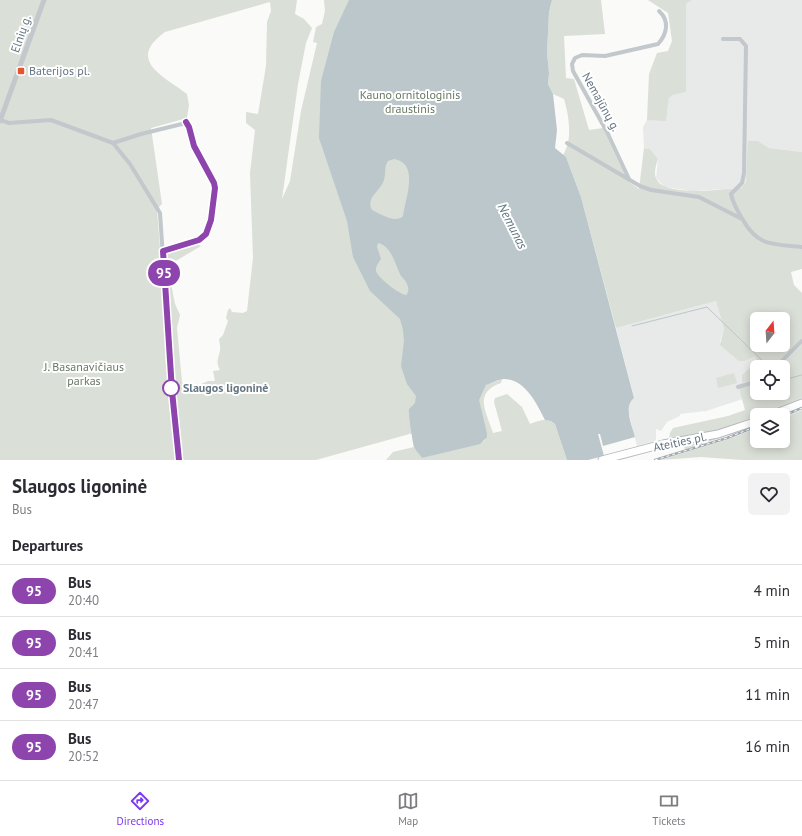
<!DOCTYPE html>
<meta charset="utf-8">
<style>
body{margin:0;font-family:"PT Sans",sans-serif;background:#f2f2f3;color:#2b2b33;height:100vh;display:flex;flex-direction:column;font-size:15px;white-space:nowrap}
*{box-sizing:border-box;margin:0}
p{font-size:13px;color:#7c7c81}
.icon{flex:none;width:22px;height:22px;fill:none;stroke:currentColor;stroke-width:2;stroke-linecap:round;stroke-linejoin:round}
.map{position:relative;height:460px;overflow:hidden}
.side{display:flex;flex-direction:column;background:#fff;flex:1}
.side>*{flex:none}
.badge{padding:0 8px;border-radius:13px;font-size:14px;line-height:26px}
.needle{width:26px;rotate:17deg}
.buttons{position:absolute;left:750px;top:312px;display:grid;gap:8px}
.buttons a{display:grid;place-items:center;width:40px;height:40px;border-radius:6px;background:#fff;box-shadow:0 2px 10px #0003;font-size:20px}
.map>.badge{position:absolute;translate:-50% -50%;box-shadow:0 0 0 2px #fff}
h2{padding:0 12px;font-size:15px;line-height:36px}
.round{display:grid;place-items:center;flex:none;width:42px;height:42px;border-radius:6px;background:#f2f2f3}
.summary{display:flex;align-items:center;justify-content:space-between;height:68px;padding:0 12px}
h1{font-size:19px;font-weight:800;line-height:30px}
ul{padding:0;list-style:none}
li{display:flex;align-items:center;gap:12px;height:52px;padding:0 12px;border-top:1px solid #e1e1e2}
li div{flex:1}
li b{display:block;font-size:15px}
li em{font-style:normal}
li .badge{min-width:44px;font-weight:700;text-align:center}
.tabs{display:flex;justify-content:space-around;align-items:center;height:56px;border-top:1px solid #e1e1e2;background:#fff;font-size:11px;color:#7c7c81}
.tabs a{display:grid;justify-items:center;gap:2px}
.tabs .on{color:#7c3aed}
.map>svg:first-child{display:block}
</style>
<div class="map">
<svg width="802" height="460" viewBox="0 0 802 460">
<rect width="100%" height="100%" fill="#fafaf8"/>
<g fill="#e8e9e9">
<path d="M692,0H802V152L769,148L758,141L746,182L741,188L692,191L665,187L656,178L658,159L650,149L644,148L643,127L647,120H666L669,98L673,95L686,92V4Z"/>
<path d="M716,301L724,329L720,342L755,355L757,361L742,375V383L739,388L743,399L706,411L680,414V416L667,422L661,431L656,429V441L637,446L628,411L630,403L634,397L616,328Z"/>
</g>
<g fill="#dadfd7" fill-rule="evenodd">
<path d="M0,0H297L295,14L304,19L312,28L306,43L298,84L282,199L290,181L301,111L317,43L313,42L316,27L322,24L325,11L324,0H548L412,429L413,433L316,460H181L177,409L174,405L164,253L197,244L201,246L169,265L168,268L175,304L180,315L177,328L182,382L187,390L208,381H215L213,371L220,370C215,361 219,358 220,350C221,347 219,342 219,339L223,335L228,321L226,318L228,310L230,308L232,312L243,313L247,311L253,258L250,173L255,130L246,123V112L258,114L266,66L267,22L271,11L270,2L165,32C126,60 163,76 187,94L189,105L187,118L151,128L162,204L157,209L176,460H0Z"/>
<path d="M552,0H601L605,34L564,36L566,78L574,79L589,130L603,128L628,181L639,189L644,148L650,149L658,159C656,165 653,174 657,180C667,197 723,189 741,188L746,182L748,141H758L769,148L802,152V269L791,272L794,285L802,293V339L773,367H757V379L742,383V375L757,361L755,356L744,361H739L720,345L724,329L716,301L616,328L581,197L566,157L563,155C573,140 569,116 564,99L553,94L548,84L549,73L547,53L549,12ZM757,319H783V345H757Z"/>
<path d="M648,0H692L686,4V92L673,95L669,98L666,121L647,120L649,74L657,53L668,51L672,41L668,13Z"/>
<path d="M802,344V398L725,428L669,440L670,433L673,428L728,416L745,410L739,388L757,383V393H783V367H779Z"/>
<path d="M734,373L737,383L718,388L716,378Z"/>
<path d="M502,379L501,383C473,393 486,411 493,433L502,431L494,402L495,398L507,394L522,407L530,424C539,421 547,417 555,424L567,460H386L393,452L414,447L422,458L484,441L487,433L478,400L486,385Z"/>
<path d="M802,410V460H743L701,457L660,460L726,440L757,428V441H783V418Z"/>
<path d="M757,423V425L685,450L683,444L712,438Z"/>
</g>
<path fill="#bbc7cb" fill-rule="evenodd" d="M349,0H552L549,12L547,53L549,73L548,84L553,94L557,130L555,148L566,157L581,197L634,398C623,407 632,425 635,437L603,446L600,434H598L604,456L588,460H567L555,424L551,421L545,420C537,404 525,379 504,379C499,379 492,383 486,385L479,400L487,433V437L480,444L422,458C420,455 416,451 414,447C413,444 408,413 409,409L415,403L416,396L407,384L401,366L404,341L403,330L400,319L370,291L353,257L347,221L319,138L321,81L334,32ZM394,159C420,163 405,200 403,216C395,224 381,214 372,210C365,197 381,191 384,180C386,173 384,167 388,161ZM378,243C392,246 395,265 401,276C403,278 406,281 407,284C409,288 409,292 406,295C400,295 377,277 376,271C375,267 379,262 381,259L377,247Z"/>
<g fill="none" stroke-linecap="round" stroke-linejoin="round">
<g stroke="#bbc7cb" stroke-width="1">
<path d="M632,326L707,307L769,367"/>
<path d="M783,380L802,375"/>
</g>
<defs>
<g id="primary">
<path d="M771,415L802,403"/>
<path d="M602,460L663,444L718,434L757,421"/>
</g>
</defs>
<use href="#primary" stroke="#b5babe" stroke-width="9"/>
<g stroke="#c3c8cc" stroke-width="4">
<path d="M723,39H740L746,46L744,173L742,183L731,194C733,204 738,212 743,220C758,247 774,244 802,247"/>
<path d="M0,120L9,123L51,120L113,143L141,134L186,123L189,127L194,146L213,183L215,188C213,203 215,232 199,240C188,246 174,248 163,251"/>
<path d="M113,143L130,164L160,213L172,391L179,460"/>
<path d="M567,143L640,186L651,190L699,197L742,219"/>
<path d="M629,179L607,132L573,71L572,64L575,58L582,55L605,56L658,44C667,34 670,21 659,11"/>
<path d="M776,367L802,341"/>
<path d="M738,387L757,381"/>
</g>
<path stroke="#c3c8cc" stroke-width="5" d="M0,121L44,0"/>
<use href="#primary" stroke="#fff" stroke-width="7"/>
<defs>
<g id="rail">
<path d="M783,416L802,408"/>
<path d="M655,460L727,438L757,426"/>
</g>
</defs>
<use href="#rail" stroke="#a2aab0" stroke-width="2.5"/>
<use href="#rail" stroke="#fff" stroke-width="1" stroke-dasharray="3" stroke-linecap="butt"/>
</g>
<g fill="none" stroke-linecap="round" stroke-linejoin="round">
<defs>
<path id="line" d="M179,460L172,391L163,251L199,240L206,234L211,220L215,188L214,183L194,146L189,127L186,122"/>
</defs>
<use href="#line" stroke="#fff" stroke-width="9"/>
<use href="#line" stroke="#8e44ad" stroke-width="6"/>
</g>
<rect fill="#e4572e" stroke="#fff" stroke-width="1.5" x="17" y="67" width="8" height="8" rx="2"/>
<circle fill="#fff" stroke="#8e44ad" stroke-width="2" cx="171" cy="388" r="8"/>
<g text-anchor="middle" stroke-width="4" stroke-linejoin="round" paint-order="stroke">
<g font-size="12" fill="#657683" stroke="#fff">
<text transform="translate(21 34) rotate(-71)" y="4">Elnių g.</text>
<text transform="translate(601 102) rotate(61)" y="4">Nemajūnų g.</text>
<text transform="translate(680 442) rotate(-12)" y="4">Ateities pl.</text>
</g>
<g font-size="12" fill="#657683" stroke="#fff" text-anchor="start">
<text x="29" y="75">Baterijos pl.</text>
</g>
<g font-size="12" fill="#687a64" stroke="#fff">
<text x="410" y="99">Kauno ornitologinis<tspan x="410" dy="14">draustinis</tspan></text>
<text x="84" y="371">J. Basanavičiaus<tspan x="84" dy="14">parkas</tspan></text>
</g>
<g font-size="12" font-weight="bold" fill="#657683" stroke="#fff" text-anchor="start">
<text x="183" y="392">Slaugos ligoninė</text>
</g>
<g font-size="13" font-style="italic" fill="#60757c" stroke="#fff">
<text transform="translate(513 226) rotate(63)" y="5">Nemunas</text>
</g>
</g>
</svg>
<div class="buttons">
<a><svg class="needle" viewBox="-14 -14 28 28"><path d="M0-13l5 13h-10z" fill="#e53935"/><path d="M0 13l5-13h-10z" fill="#7c7c81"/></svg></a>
<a><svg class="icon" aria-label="locate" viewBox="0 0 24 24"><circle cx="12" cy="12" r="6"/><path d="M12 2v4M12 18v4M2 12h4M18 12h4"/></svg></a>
<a><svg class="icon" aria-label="layers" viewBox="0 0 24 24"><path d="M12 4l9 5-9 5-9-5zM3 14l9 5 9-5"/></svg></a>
</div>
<b class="badge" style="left:164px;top:273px;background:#8e44ad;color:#fff">95</b>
</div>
<section class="side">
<div class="summary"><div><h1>Slaugos ligoninė</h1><p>Bus</p></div><a class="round"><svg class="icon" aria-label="heart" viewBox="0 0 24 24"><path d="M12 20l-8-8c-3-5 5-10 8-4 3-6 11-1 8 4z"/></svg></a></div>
<h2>Departures</h2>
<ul>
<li><span class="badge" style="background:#8e44ad;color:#fff">95</span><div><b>Bus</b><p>20:40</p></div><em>4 min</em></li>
<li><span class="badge" style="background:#8e44ad;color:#fff">95</span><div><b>Bus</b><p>20:41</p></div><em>5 min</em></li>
<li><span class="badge" style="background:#8e44ad;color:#fff">95</span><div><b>Bus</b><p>20:47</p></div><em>11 min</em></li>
<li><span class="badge" style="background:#8e44ad;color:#fff">95</span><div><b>Bus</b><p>20:52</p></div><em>16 min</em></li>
</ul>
</section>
<nav class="tabs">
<a class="on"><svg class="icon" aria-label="directions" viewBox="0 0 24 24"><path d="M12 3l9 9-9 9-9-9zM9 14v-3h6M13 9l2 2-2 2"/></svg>Directions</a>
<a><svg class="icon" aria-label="map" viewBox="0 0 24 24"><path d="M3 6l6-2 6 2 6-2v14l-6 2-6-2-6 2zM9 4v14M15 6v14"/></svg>Map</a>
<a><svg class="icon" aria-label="tickets" viewBox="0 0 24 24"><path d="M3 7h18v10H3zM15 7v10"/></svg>Tickets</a>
</nav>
